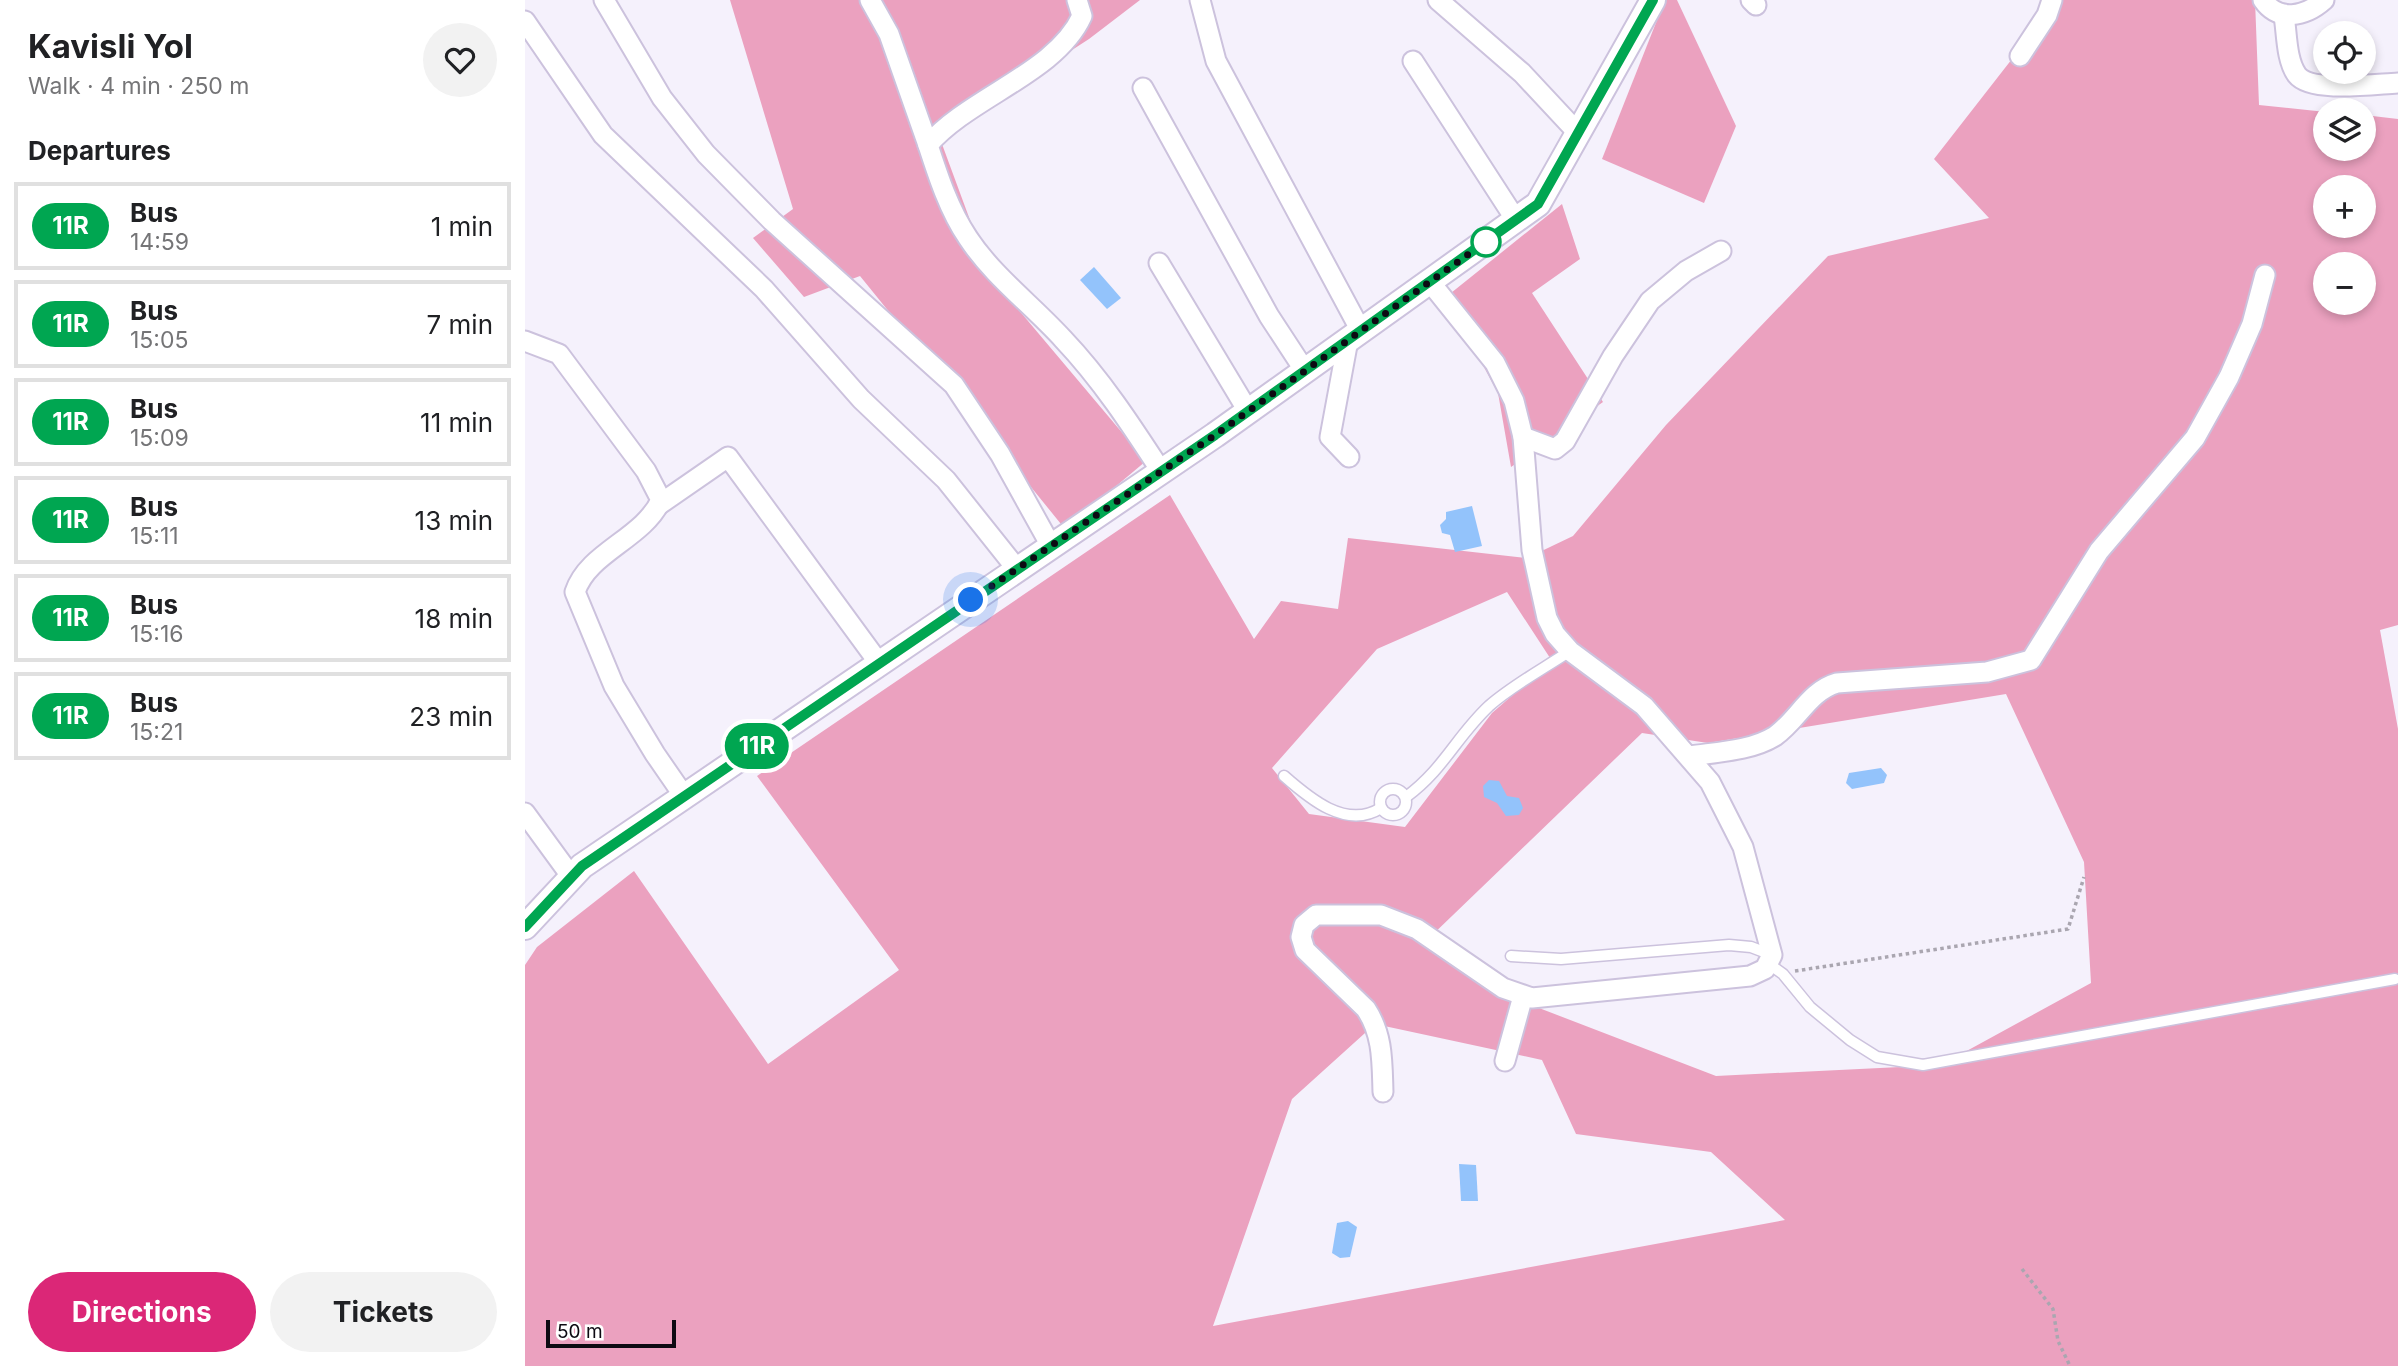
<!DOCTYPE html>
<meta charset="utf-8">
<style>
body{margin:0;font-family:Inter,sans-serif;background:#f2f2f2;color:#202124;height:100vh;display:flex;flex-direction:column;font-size:26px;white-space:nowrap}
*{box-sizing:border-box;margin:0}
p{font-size:23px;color:#757577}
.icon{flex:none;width:38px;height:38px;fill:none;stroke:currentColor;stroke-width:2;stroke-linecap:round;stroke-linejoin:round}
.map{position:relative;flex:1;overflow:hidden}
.drawer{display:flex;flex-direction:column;background:#fff;width:525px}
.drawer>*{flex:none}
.badge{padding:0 14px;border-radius:23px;font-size:24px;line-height:46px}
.buttons{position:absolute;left:1788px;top:21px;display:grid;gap:14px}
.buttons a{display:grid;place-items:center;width:63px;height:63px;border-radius:50%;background:#fff;box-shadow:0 4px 10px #0003;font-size:35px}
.scale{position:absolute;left:21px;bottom:18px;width:130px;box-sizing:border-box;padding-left:7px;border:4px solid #0d0a12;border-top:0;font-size:19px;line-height:24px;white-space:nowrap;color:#0d0a12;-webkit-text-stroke:5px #fff;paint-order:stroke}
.you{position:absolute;width:35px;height:35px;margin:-18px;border:5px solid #fff;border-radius:50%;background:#1a73e8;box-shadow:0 0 0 10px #1a73e833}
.map>.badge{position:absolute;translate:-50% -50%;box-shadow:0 0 0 4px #fff}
h2{padding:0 28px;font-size:26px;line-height:63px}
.round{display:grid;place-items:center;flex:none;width:74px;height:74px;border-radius:37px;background:#f2f2f2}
.head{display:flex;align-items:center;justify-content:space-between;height:119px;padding:0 28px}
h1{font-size:33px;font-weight:700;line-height:52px}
.cta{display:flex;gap:14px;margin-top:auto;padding:14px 28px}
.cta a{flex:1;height:80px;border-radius:42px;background:#db2777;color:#fff;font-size:28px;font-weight:700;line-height:80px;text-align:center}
.cta a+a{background:#f2f2f2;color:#202124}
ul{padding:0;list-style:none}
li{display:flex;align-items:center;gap:21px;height:88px;margin:0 14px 10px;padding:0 14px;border:4px solid #e0e0e0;border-radius:0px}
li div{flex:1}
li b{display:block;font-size:26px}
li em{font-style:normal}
li .badge{min-width:77px;font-weight:700;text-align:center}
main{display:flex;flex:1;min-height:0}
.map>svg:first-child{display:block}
</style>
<main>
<section class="drawer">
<div class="head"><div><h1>Kavisli Yol</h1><p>Walk · 4 min · 250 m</p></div><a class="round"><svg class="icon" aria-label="heart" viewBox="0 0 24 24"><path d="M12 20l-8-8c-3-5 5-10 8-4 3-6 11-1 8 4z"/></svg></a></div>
<h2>Departures</h2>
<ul>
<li><span class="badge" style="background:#00a651;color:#fff">11R</span><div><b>Bus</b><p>14:59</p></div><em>1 min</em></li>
<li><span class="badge" style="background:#00a651;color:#fff">11R</span><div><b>Bus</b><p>15:05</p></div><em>7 min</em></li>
<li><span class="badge" style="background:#00a651;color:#fff">11R</span><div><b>Bus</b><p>15:09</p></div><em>11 min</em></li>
<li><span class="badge" style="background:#00a651;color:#fff">11R</span><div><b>Bus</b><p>15:11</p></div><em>13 min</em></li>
<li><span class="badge" style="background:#00a651;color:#fff">11R</span><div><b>Bus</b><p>15:16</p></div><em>18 min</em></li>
<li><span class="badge" style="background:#00a651;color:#fff">11R</span><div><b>Bus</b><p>15:21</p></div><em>23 min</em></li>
</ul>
<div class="cta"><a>Directions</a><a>Tickets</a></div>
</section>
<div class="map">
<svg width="1873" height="1366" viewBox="0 0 1873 1366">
<rect width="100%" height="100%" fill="#f5f1fc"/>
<g fill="#eba1bf" fill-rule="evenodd">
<path d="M205,0H615L564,39L414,136L466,277L621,461L540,529L335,276L279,297L228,238L268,209Z"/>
<path d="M1140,0H1152L1211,126L1179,203L1077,159Z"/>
<path d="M1533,0H1730L1734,105L1801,112V149H1839V115L1873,119V625L1855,630L1873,729V1366H0V965L12,947L109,871L243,1064L374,970L232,776L645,495L729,639L756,601L813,609L823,538L1002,558L1048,536L1141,425L1303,256L1464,218L1409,159ZM1801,187H1839V226H1801ZM1801,264H1839V303H1801ZM982,592L1027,661L967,713L880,827L784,814L747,768L852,649ZM1481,694L1559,862L1566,983L1416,1065L1191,1076L1001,1003L901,941L1117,733L1183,743ZM850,1024L1017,1060L1051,1134L1186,1152L1260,1220L688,1326L767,1099Z"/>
<path d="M1037,204L1055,259L1007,293L1078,402L986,467L973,393L921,297Z"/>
</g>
<g fill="#93c3fb">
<path d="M569,267L596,298L582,309L555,280Z"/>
<path d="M947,506L957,546L930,552L925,535L917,533L915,525L921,519V512Z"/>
<path d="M1356,768L1362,775L1359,783L1327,789L1321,783L1324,773Z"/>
<path d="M964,780L974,781L982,796L994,798L998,808L994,815L981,816L972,803L959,797L958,786Z"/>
<path d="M934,1164L951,1165L953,1201H936Z"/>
<path d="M823,1221L832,1227L825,1257L815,1258L807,1253L812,1223Z"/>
</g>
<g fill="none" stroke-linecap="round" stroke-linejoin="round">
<defs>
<g id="service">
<path d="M759,776C784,798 821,830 856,808"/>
<circle cx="868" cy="802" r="13"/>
<path d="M881,797C919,769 931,737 964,706C988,685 1018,669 1045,651"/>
<path d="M986,956L1036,959L1204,945L1226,947L1247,955"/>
<path d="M1244,964L1258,974L1285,1007L1325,1040L1352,1057L1398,1065L1870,979"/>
</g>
<g id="minor">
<path d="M79,0L137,98L181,154L247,221L429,385L475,454L526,546"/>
<path d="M345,0L364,34L403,145"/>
<path d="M552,0L557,16C531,73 444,97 403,145C413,176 424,210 443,238C468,276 507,305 538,339C576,379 606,425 636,471"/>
<path d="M675,0L691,61L836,331"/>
<path d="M913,0L997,73L1053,133"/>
<path d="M1226,0L1231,5"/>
<path d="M1738,0C1753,22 1780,17 1799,0"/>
<path d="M1759,16C1762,33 1761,60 1772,75C1786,93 1850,84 1873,83"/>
<path d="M0,21L78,135L239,289L336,399L421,480L492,569"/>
<path d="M1495,56L1522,15L1527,0"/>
<path d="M888,61L991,220"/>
<path d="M618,88L744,316L780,371"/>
<path d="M634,263L723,411"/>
<path d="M823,340L805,437L824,457"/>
<path d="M0,341L34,354L121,471L136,500C118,539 63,552 50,592L89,686L130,754L159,796"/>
<path d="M998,437L1030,449L1040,441L1088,356L1125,301L1161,271L1196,251"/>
<path d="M135,504L203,457L354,663"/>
<path d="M1165,756C1192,752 1226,751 1250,736C1273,720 1284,691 1312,683L1462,672L1506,660L1574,551L1670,438L1704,377L1727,324L1740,275"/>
<path d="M0,813L46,876"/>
<path d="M980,1061L998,996"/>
<path d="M858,1092C857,1061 858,1035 841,1009L780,950L776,937L779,925L791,915H856L892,929L978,988L1007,998L1225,976L1240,969L1247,955L1218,847L1185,782L1119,706L1045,651L1030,634L1022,618L1007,550L998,437L989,401L970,363L905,282"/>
</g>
<path id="tertiary" d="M0,927L57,866L690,435L1013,204L1128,0"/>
</defs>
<use href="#service" stroke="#ccc2dd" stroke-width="13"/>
<use href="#minor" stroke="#ccc2dd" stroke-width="23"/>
<use href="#tertiary" stroke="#ccc2dd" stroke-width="28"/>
<g stroke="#aaa6b0" stroke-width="3.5" stroke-dasharray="3.5 3.5" stroke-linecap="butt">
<path d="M1270,971L1543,929L1559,877"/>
<path d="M1497,1269L1528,1309L1533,1341L1545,1366"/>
</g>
<use href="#service" stroke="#fff" stroke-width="10"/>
<use href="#minor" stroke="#fff" stroke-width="19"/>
<use href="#tertiary" stroke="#fff" stroke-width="24"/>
</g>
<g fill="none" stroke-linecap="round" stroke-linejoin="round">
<defs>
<path id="line" d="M0,927L57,866L690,435L1013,204L1128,0"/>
</defs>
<use href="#line" stroke="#fff" stroke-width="16"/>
<use href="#line" stroke="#00a651" stroke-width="10"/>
<path stroke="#0d0a12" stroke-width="7" stroke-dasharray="0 12.6" d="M446,600L690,435L969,236L961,242"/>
</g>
<circle fill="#fff" stroke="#00a651" stroke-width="3.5" cx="961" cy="242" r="14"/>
</svg>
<div class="buttons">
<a><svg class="icon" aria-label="locate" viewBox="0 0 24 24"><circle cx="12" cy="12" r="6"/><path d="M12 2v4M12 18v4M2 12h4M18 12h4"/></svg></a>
<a><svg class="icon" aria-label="layers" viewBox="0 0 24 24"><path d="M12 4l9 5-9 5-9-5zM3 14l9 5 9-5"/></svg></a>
<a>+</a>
<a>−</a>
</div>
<div class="scale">50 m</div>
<div class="you" style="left:446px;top:600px"></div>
<b class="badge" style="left:232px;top:746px;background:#00a651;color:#fff">11R</b>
</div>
</main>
